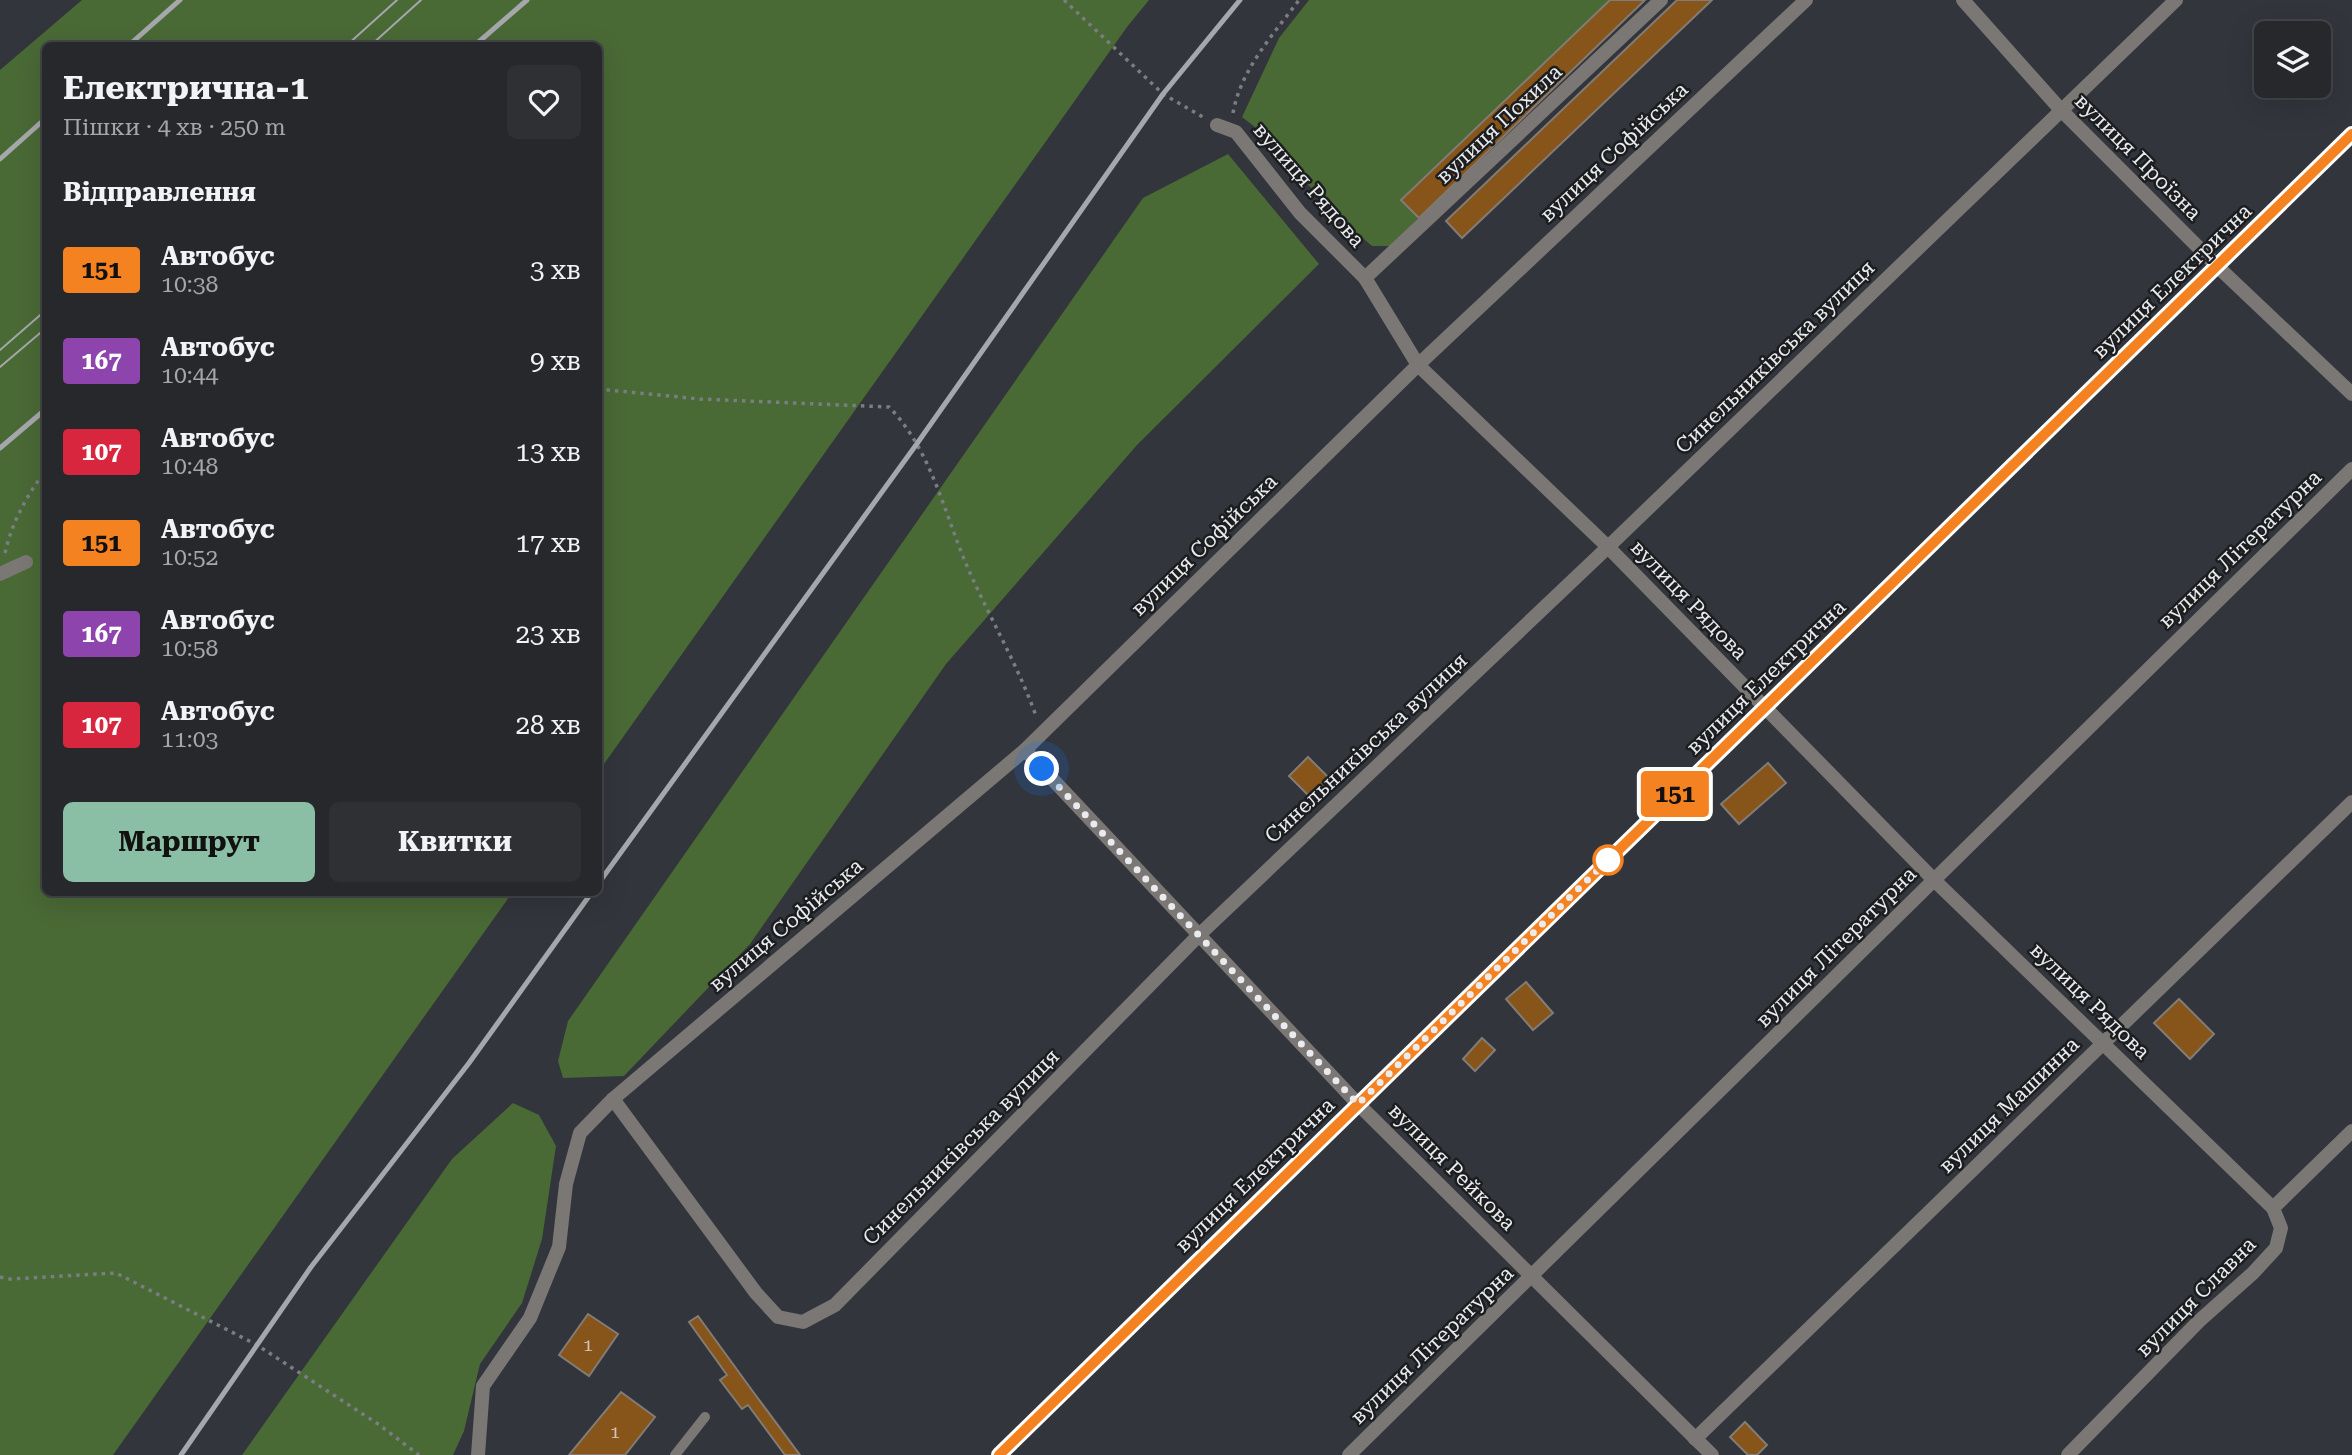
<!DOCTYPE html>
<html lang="uk">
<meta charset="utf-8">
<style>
body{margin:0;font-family:"Roboto Serif",serif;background:#2e3034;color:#f1f3f6;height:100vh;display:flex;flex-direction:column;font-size:26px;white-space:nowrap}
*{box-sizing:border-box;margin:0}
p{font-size:23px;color:#a4a6a9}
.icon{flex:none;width:38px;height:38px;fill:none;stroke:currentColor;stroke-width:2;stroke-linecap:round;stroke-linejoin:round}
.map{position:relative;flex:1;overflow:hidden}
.panel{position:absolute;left:42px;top:42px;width:560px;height:854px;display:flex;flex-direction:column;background:#26282c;border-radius:10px;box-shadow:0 7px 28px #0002,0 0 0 2px #424448}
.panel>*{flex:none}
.badge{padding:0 14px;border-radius:5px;font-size:24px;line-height:46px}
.controls{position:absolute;left:2254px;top:21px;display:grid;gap:14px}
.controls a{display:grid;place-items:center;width:77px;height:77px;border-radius:10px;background:#26282c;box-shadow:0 7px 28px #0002,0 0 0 2px #424448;font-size:35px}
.you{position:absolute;width:35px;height:35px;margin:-18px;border:5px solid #fff;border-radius:50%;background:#1a73e8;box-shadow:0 0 0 10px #1a73e833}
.map>.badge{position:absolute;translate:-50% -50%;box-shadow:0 0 0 4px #fff}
h2{padding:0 21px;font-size:26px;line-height:63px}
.round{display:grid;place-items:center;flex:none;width:74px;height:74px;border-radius:10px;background:#2e3034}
.head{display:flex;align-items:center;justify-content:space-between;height:119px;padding:0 21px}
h1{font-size:33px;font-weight:700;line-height:52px}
.cta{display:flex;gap:14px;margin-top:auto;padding:14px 21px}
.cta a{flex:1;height:80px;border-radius:10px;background:#8abfa5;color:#111;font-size:28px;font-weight:700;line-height:80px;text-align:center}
.cta a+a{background:#2e3034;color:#f1f3f6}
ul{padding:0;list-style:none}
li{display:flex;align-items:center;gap:21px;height:91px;padding:0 21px}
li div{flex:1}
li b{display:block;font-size:26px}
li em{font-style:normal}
li .badge{min-width:77px;font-weight:700;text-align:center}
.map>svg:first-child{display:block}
</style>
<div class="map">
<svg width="2352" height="1455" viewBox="0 0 2352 1455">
<rect width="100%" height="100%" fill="#32353b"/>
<g fill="#496935">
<path d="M82,0H1149L1127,27L599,771L598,46H46V892L512,893L113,1455H0V70Z"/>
<path d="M1309,0H1610L1402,200L1419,218L1391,246H1372L1331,211L1265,135L1242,117L1279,38Z"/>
<path d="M1228,154L1319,264L1137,445L946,664L750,944L624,1076L563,1078L558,1061L568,1021L1143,198Z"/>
<path d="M513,1103L539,1115L556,1146L542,1239L522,1303L480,1364L464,1431L453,1455H242L452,1159Z"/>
</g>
<g fill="#875419" stroke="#827c76" stroke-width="2">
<path d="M1610,0H1645L1419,218L1401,200Z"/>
<path d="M1677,0H1712L1462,238L1446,221Z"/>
<path d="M1308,757L1330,779L1311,798L1289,776Z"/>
<path d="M1768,763L1786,783L1739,824L1721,804Z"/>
<path d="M1526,982L1553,1013L1533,1030L1506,999Z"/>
<path d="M2179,999L2214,1034L2190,1059L2154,1023Z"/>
<path d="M1482,1038L1495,1050L1475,1071L1463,1059Z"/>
<path d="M588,1314L618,1334L589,1376L559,1355Z"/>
<path d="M698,1316L754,1393L800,1455H785L748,1405L742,1409L720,1380L727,1375L689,1322Z"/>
<path d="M621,1392L655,1417L625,1455H569Z"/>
<path d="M1745,1422L1767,1445L1757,1455H1748L1730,1437Z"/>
</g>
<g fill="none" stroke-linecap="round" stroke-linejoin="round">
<g stroke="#7a7d82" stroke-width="3.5" stroke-dasharray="3.5 5" stroke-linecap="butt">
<path d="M1064,0L1163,94L1203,117"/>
<path d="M1233,113C1241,69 1273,35 1299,0"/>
<path d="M598,389L700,399L889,407C934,453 945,519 971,575C992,622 1019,668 1036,716"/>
<path d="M5,553C12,522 27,495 46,470"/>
<path d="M0,1277L10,1279L116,1273L257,1345L378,1424L419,1455"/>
</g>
<path stroke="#7a7774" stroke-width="10" d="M675,1455L705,1417"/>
<g stroke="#7a7774" stroke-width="14">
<path d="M1963,0L2061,110L2218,267L2352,394"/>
<path d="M1217,125L1236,132L1300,213L1365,278L1418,365L1608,547L1934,880L2273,1208"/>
<path d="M1365,278L1661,0"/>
<path d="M0,574L26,562"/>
<path d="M1025,750L1358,1104L1712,1455"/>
<path d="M613,1099L756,1293L778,1317L803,1322L835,1305L1198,936L1608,547L2176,0"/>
<path d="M1695,1439L2352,802"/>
<path d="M478,1455L483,1386L530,1318L559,1247L566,1184L580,1133L613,1099L1025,750L1418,365L1806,0"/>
<path d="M1349,1455L2352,469"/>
<path d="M2068,1455L2199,1321L2253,1273L2276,1248L2281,1228L2273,1208L2352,1131"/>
</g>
<path stroke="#7a7774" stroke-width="14" d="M999,1455L2352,134"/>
<g stroke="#a5a7ac" stroke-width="2">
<path d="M346,46L397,0"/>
<path d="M370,46L421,0"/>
<path d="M0,350L46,310"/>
<path d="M0,367L46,328"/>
</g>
<g stroke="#a5a7ac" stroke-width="5">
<path d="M128,46L180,0"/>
<path d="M474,46L527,0"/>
<path d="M0,159L46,118"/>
<path d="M0,448L46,409"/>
<path d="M598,884L916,445L1163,94L1240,0"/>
<path d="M181,1455L311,1267L469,1063L592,892"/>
</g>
</g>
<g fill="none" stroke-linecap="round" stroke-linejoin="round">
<defs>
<path id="line" d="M999,1455L2352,134"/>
</defs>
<use href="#line" stroke="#fff" stroke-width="16"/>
<use href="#line" stroke="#f58220" stroke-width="10"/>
<path stroke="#e9ebef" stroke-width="7" stroke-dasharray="0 12.6" d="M1042,769L1358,1104L1609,859L1608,860"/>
</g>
<circle fill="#fff" stroke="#f58220" stroke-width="3.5" cx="1608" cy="860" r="14"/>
<g text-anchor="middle" stroke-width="5" stroke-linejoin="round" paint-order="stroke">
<g font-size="18" fill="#d0c5ba">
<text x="588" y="1351">1</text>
<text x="615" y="1438">1</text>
</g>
<g font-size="21" fill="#e9ebef" stroke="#1b1d1f">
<text transform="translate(1499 124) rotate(-43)" y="7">вулиця Похила</text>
<text transform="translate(1614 152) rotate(-43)" y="7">вулиця Софійська</text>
<text transform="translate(2138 157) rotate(45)" y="7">вулиця Проїзна</text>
<text transform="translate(1309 185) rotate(49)" y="7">вулиця Рядова</text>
<text transform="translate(2172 281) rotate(-44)" y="7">вулиця Електрична</text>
<text transform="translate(1775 357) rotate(-44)" y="7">Синельниківська вулиця</text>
<text transform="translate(1204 545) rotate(-44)" y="7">вулиця Софійська</text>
<text transform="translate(2240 549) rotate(-44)" y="7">вулиця Літературна</text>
<text transform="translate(1689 600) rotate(46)" y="7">вулиця Рядова</text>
<text transform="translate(1766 677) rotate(-44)" y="7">вулиця Електрична</text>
<text transform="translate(1366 748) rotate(-43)" y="7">Синельниківська вулиця</text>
<text transform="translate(786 925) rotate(-40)" y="7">вулиця Софійська</text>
<text transform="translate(1836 947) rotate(-45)" y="7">вулиця Літературна</text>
<text transform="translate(2090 1001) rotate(44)" y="7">вулиця Рядова</text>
<text transform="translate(2009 1105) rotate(-44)" y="7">вулиця Машинна</text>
<text transform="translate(961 1147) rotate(-45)" y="7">Синельниківська вулиця</text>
<text transform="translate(1452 1167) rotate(45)" y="7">вулиця Рейкова</text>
<text transform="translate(1255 1175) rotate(-44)" y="7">вулиця Електрична</text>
<text transform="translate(2196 1297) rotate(-45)" y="7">вулиця Славна</text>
<text transform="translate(1432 1345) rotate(-44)" y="7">вулиця Літературна</text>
</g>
</g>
</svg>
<div class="controls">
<a><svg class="icon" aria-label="layers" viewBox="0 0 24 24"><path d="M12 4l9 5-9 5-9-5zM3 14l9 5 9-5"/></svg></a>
</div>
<div class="you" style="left:1042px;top:769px"></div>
<b class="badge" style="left:1675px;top:794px;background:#f58220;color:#111">151</b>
<section class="panel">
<div class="head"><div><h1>Електрична-1</h1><p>Пішки · 4 хв · 250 m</p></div><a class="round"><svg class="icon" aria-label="heart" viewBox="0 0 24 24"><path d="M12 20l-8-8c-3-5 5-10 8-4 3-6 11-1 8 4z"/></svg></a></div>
<h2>Відправлення</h2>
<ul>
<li><span class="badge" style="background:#f58220;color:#111">151</span><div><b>Автобус</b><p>10:38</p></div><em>3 хв</em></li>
<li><span class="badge" style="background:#8e44ad;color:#fff">167</span><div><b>Автобус</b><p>10:44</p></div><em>9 хв</em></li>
<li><span class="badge" style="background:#d7263d;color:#fff">107</span><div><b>Автобус</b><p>10:48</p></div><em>13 хв</em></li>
<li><span class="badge" style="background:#f58220;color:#111">151</span><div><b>Автобус</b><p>10:52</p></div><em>17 хв</em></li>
<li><span class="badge" style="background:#8e44ad;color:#fff">167</span><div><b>Автобус</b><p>10:58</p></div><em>23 хв</em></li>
<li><span class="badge" style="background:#d7263d;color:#fff">107</span><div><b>Автобус</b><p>11:03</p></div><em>28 хв</em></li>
</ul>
<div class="cta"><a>Маршрут</a><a>Квитки</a></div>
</section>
</div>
